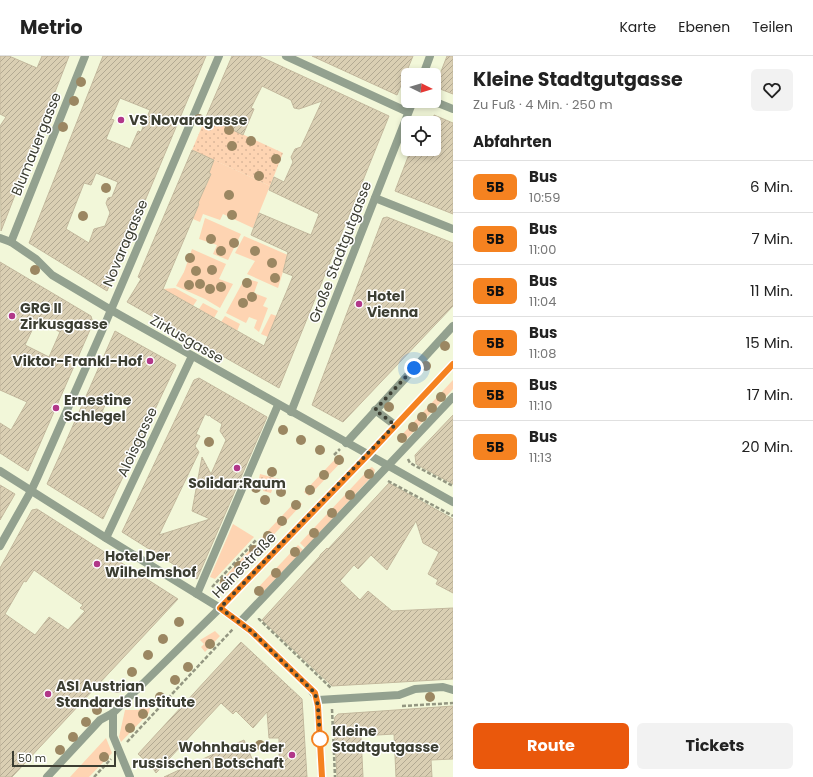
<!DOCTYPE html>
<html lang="de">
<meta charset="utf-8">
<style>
body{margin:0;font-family:Poppins,sans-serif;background:#f2f2f2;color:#222;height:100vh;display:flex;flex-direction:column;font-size:15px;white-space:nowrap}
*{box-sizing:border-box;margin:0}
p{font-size:13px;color:#767676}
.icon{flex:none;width:22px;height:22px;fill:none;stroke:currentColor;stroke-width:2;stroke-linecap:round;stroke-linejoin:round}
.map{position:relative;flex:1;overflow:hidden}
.side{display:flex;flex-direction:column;background:#fff;width:360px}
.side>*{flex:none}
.badge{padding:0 8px;border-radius:6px;font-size:14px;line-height:26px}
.needle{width:26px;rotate:95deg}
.fabs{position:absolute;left:401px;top:12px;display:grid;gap:8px}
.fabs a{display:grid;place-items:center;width:40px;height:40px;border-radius:6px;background:#fff;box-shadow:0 2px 6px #0003;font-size:20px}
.scale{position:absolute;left:12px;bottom:10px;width:104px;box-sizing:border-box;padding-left:4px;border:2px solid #3c3e32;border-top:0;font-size:11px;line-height:14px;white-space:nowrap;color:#3c3e32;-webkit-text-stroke:3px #fff;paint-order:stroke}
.you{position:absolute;width:20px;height:20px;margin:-10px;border:3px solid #fff;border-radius:50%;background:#1a73e8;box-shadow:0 0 0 6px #1a73e833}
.map>.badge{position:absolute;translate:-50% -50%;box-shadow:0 0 0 2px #fff}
h2{padding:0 20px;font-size:15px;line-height:36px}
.round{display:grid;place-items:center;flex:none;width:42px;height:42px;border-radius:6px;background:#f2f2f2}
.headline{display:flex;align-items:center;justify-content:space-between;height:68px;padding:0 20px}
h1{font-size:19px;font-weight:700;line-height:30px}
.primary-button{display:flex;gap:8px;margin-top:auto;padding:8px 20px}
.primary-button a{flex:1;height:46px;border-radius:6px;background:#ea580c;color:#fff;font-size:16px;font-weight:700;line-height:46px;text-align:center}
.primary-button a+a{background:#f2f2f2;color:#222}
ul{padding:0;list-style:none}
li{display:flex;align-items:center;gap:12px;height:52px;padding:0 20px;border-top:1px solid #e0e0e0}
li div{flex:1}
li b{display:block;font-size:15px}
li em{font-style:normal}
li .badge{min-width:44px;font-weight:700;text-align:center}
header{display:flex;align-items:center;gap:24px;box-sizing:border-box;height:56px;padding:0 20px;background:#fff;border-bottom:1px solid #e0e0e0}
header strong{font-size:19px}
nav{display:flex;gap:22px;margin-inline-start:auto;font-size:14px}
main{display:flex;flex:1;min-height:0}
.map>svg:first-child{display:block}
</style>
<header>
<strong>Metrio</strong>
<nav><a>Karte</a><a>Ebenen</a><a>Teilen</a></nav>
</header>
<main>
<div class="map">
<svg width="453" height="721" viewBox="0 0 453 721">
<defs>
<pattern id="park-dots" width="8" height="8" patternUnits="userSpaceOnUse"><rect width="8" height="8" fill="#fed4b2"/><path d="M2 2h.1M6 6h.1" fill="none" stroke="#dbb79a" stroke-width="1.8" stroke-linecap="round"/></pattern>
<pattern id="building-hatch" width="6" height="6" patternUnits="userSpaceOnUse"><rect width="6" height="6" fill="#dacfb3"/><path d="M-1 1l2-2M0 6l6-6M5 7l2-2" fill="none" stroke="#b2a992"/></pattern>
</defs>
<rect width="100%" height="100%" fill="#f2f7d9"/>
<g fill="#fed4b2">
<path d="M214,104L270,130L253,172L223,158L220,164L203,158L200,166L193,163L199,148L197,146L203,130H206L211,118L209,117Z"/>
<path d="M205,162L241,178L228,204L213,198L217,189L199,183Z"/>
<path d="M244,180L290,200L285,209L278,232L247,218L255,205L235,197Z"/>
<path d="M192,193L226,208L219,223L233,228L220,252L205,243L176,230L184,216Z"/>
<path d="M245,222L258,226L254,237L267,242L263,250L268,252L259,276L254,272L257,264L249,261L246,267L226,257Z"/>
<path d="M175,232L197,244L193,250L163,233Z"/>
<path d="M203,247L218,255L214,262L199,253Z"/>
<path d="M271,258L277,260L268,281L261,278Z"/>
<path d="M225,260L240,268L237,275L221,266Z"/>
<path d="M453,324V333L403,387L398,383Z"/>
<path d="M340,398L344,403L309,440L304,436Z"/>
<path d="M372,411L375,414L374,418L305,492L300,487L370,412Z"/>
<path d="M297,444L302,448L267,486L262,481Z"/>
<path d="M233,468L254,481L215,523L210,521Z"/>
<path d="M254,489L259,493L224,531L219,527Z"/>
<path d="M298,489L303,494L259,540L254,536Z"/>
<path d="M215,575L220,580L205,596L201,591L204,588L200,584Z"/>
<path d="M145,647L150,651L149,657L121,686L119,681L125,654H139Z"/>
<path d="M106,682L112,697L89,721H70Z"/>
</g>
<g fill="url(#park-dots)">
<path d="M206,61L283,97L270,130L192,94Z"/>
<path d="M260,418L279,423L277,432L273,431L271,437L263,435L265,429L258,427Z"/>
</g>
<g fill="url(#building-hatch)" stroke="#c3b89d" fill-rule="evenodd">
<path d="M0,0H9L37,12L42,0H69L1,175L0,70L6,61L0,58Z"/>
<path d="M103,0H206L107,235L29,187ZM120,42L150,54L141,76L138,75L130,93L106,83L114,64L111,63ZM96,117L118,126L112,141L108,142L106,147L110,157L105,170L94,173L89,187L66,173L84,127L91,129Z"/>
<path d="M232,0H259L389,60L279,332L127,246L141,223L138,221L192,94L214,104L209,117L211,118L198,147L199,148L163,233L264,290L293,220L283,216L288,196L251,179L259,157L311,179L319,158L269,134L274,121L284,126L293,106L291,101L295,93L301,91L322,45L299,53L294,52L291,44L262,30L251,52L254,53L243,79L206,61Z"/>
<path d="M312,0H413L397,39Z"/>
<path d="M447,0H453V38L435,31Z"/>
<path d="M434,59L453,67V158L395,135L411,93H434Z"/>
<path d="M387,161L453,187V250L343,366L312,349L383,162Z"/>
<path d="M0,206L91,260L93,267L28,415L0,397V367L11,374L27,346L0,334ZM37,264L60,276L49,301L25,289Z"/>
<path d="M115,275L176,309L103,463L47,428ZM111,336L131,345L122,364L102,356Z"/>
<path d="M199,322L267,361L197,523L122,476L194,324ZM205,358L209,360V359L211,361L222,368L220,375L226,384L211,418L202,401L192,455L210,463L159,479L199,396L195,390L200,380L196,378Z"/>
<path d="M453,359V428L416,408L415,399Z"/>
<path d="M389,427L453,463V537L436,528L438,524L428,518L439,496L423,487L416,465L387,514L371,499L358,513L354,509L340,525L360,544L368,535L392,555L453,552V623L332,630L262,564L320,500V499L327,492L328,493Z"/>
<path d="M0,429L15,438L0,464Z"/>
<path d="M37,453L178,543L12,721H0V512L32,454ZM34,514L83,549L80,552L85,555L68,574L49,561L35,579L5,558L24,525L26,526Z"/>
<path d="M241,586L302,643L307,721H164L244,684L253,705L279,704V682H269L267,656L253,672L236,655L233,658L221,647L156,717L152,711L138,698Z"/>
<path d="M453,650V703L431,704L432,721H396L394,678L361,680L363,721H337L334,666L335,661L338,658Z"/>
</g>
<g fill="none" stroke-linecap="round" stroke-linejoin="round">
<g stroke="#939681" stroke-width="2.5" stroke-dasharray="4 2" stroke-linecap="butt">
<path d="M334,399L340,393"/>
<path d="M408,403L410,407L453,430"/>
<path d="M388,425L453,460"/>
<path d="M212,531L257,483"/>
<path d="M259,562V563L331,632"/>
<path d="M402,650L453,647"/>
<path d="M332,653L335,721"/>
<path d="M127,686L233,573"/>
<path d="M94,721L111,703"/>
</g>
<g stroke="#93a18f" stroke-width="8">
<path d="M375,354L395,369"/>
<path d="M346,387L453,270"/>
<path d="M240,566L453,341"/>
</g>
<path stroke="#93a18f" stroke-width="8" d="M197,538L278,349"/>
<g stroke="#93a18f" stroke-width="8">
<path d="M286,0L408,56"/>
<path d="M423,19L430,0"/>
<path d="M433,45L453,53"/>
<path d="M375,142L453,173"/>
<path d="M0,182L11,186L36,203L52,219L111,254L453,446"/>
<path d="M11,186L85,0"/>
<path d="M291,356L413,45"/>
<path d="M0,415L106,482L220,552L113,657L100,664L47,721"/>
<path d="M106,482L192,300"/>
<path d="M0,490L31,435L38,420L105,268L219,0"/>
<path d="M318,644L399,639L415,633L443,631L453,634"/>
<path d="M113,657V680L130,721"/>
</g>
<path stroke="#93a18f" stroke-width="8" d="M322,721L318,650V644L310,632L251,575L220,552L368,399L453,308"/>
</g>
<g fill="#9b8762">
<circle cx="81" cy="26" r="5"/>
<circle cx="74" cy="45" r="5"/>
<circle cx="199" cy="63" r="5"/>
<circle cx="63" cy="71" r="5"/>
<circle cx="229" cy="74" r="5"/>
<circle cx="251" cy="85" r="5"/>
<circle cx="232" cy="90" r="5"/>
<circle cx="276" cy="103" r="5"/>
<circle cx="259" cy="120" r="5"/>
<circle cx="106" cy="132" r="5"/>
<circle cx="229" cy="139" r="5"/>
<circle cx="232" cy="159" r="5"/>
<circle cx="83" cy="160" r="5"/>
<circle cx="211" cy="183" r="5"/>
<circle cx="234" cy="187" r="5"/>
<circle cx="221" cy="195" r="5"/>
<circle cx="255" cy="195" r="5"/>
<circle cx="190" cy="202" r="5"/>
<circle cx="272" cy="207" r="5"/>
<circle cx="35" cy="214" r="5"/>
<circle cx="212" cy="214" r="5"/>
<circle cx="196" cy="215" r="5"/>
<circle cx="275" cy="222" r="5"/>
<circle cx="247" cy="227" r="5"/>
<circle cx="200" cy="228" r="5"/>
<circle cx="189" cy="229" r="5"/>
<circle cx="221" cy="231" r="5"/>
<circle cx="210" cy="233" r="5"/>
<circle cx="252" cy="241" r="5"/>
<circle cx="243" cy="247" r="5"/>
<circle cx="445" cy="290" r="5"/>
<circle cx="426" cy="310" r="5"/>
<circle cx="441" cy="341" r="5"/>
<circle cx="389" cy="351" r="5"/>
<circle cx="432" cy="352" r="5"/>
<circle cx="422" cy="361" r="5"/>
<circle cx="413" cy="371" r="5"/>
<circle cx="283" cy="374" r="5"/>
<circle cx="402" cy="382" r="5"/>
<circle cx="301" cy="384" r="5"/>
<circle cx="209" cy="386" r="5"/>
<circle cx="320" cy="394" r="5"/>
<circle cx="339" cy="404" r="5"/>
<circle cx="272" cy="416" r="5"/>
<circle cx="369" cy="418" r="5"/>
<circle cx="324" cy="419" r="5"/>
<circle cx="256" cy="432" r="5"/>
<circle cx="310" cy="434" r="5"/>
<circle cx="281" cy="436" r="5"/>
<circle cx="350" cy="439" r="5"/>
<circle cx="265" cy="444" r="5"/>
<circle cx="296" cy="449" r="5"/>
<circle cx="332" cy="457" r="5"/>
<circle cx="282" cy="465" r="5"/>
<circle cx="314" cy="477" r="5"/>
<circle cx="268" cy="480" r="5"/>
<circle cx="254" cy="494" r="5"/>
<circle cx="295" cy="496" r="5"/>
<circle cx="239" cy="510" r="5"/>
<circle cx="276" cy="517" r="5"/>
<circle cx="225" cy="525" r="5"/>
<circle cx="259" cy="535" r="5"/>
<circle cx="179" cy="566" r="5"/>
<circle cx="163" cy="583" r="5"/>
<circle cx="210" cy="588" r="5"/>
<circle cx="148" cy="599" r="5"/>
<circle cx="188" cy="611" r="5"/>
<circle cx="132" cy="616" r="5"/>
<circle cx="175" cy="624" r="5"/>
<circle cx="117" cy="632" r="5"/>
<circle cx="160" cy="641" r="5"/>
<circle cx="430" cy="641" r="5"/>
<circle cx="97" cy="654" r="5"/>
<circle cx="143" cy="658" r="5"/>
<circle cx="86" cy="666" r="5"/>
<circle cx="130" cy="672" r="5"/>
<circle cx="73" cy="681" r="5"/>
<circle cx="260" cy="689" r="5"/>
<circle cx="60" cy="694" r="5"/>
<circle cx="104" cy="701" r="5"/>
</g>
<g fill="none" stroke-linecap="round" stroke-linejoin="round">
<defs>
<path id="line" d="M322,721L318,650L315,637L251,575L220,552L368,399L453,308"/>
</defs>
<use href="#line" stroke="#fff" stroke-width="9"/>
<use href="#line" stroke="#f58220" stroke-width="6"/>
<path stroke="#3c3e32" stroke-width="4" stroke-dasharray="0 7.2" d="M320,683L318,650L315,637L251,575L220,552L395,369L375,354L414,312"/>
</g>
<g fill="#b13789" stroke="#fff" stroke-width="1.5">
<circle cx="121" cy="64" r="4"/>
<circle cx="359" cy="248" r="4"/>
<circle cx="12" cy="260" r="4"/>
<circle cx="150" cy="305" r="4"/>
<circle cx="56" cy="352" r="4"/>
<circle cx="237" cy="412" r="4"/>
<circle cx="97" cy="508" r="4"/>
<circle cx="48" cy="638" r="4"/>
<circle cx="292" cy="699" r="4"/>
</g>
<circle fill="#fff" stroke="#f58220" stroke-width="2" cx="320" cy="683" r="8"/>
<g text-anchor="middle" stroke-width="3" stroke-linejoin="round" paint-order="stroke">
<g font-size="14" font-weight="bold" fill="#3c3e32" stroke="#fff" text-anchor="start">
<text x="129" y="69">VS Novaragasse</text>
<text x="367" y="245">Hotel<tspan x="367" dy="16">Vienna</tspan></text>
<text x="20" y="257">GRG II<tspan x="20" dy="16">Zirkusgasse</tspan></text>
<text x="142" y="310" text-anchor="end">Viktor-Frankl-Hof</text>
<text x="64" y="349">Ernestine<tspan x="64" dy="16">Schlegel</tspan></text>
<text x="237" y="432" text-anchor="middle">Solidar:Raum</text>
<text x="105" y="505">Hotel Der<tspan x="105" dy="16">Wilhelmshof</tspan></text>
<text x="56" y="635">ASI Austrian<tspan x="56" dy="16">Standards Institute</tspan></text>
<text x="284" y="696" text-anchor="end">Wohnhaus der<tspan x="284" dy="16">russischen Botschaft</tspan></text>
</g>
<g font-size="14" fill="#3c3e32" stroke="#fff">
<text transform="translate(36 88) rotate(-68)" y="5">Blumauergasse</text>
<text transform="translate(125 187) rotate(-67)" y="5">Novaragasse</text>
<text transform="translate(340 196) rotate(-69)" y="5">Große Stadtgutgasse</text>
<text transform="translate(187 283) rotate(30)" y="5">Zirkusgasse</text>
<text transform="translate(137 386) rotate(-65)" y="5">Aloisgasse</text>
<text transform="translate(244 509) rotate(-46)" y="5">Heinestraße</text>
</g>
<g font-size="14" font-weight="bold" fill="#3c3e32" stroke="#fff" text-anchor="start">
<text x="332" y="680">Kleine<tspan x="332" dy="16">Stadtgutgasse</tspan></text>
</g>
</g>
</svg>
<div class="fabs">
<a><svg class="needle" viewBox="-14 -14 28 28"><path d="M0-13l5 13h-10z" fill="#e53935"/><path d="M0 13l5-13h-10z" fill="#767676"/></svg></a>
<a><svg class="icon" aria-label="locate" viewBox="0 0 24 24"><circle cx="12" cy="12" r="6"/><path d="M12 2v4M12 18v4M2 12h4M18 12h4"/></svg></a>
</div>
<div class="scale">50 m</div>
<div class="you" style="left:414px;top:312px"></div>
</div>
<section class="side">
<div class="headline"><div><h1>Kleine Stadtgutgasse</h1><p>Zu Fuß · 4 Min. · 250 m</p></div><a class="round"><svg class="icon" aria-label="heart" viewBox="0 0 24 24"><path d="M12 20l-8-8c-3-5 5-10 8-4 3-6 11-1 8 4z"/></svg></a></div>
<h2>Abfahrten</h2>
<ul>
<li><span class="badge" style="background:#f58220;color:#111">5B</span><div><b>Bus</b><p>10:59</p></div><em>6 Min.</em></li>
<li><span class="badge" style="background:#f58220;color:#111">5B</span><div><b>Bus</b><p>11:00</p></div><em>7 Min.</em></li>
<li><span class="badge" style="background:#f58220;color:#111">5B</span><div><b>Bus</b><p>11:04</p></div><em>11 Min.</em></li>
<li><span class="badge" style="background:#f58220;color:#111">5B</span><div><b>Bus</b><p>11:08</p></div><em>15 Min.</em></li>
<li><span class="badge" style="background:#f58220;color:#111">5B</span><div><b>Bus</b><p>11:10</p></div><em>17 Min.</em></li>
<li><span class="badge" style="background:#f58220;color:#111">5B</span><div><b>Bus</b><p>11:13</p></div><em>20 Min.</em></li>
</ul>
<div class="primary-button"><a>Route</a><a>Tickets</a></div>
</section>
</main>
